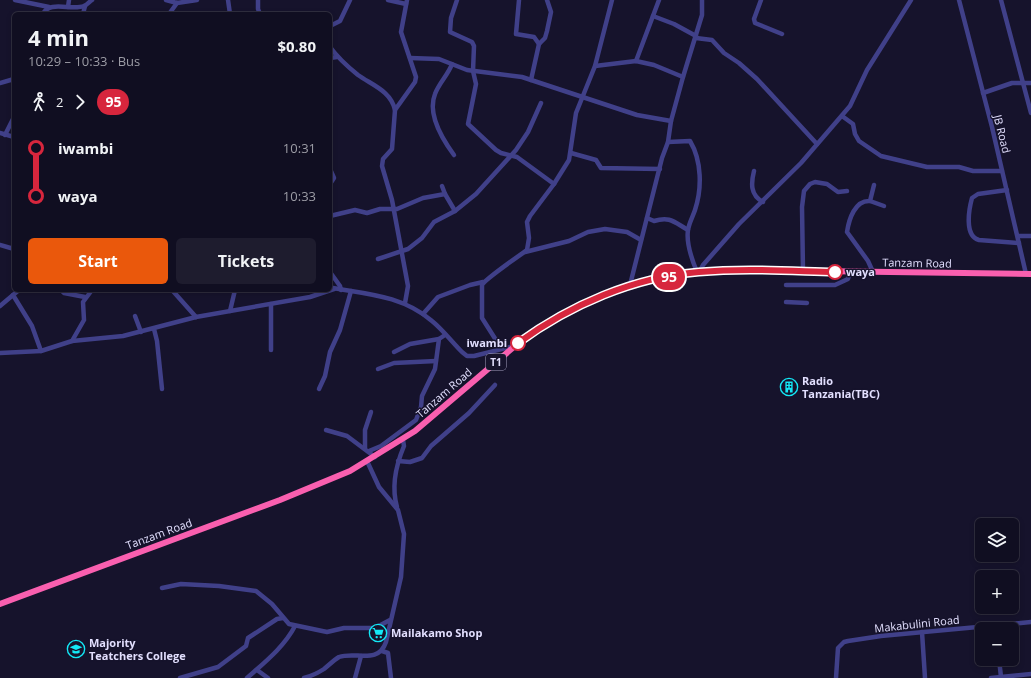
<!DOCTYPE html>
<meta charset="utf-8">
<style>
body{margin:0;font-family:"Open Sans",sans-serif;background:#1e1c2e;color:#f1f3f6;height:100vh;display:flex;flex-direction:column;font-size:15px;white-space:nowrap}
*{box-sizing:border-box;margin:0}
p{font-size:13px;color:#9c9ca5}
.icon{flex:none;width:22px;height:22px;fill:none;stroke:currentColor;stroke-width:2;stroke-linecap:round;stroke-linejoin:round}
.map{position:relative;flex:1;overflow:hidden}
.details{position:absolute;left:12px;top:12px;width:320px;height:280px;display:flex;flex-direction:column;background:#100e21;border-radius:6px;box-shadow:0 2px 6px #0003,0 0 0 1px #302e3f}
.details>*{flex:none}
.badge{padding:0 8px;border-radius:13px;font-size:14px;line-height:26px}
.buttons{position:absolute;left:975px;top:518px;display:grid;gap:8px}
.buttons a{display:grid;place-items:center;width:44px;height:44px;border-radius:6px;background:#100e21;box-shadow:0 2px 6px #0003,0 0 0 1px #302e3f;font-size:20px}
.map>.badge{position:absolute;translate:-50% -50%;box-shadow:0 0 0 2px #fff}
.legs{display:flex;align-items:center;gap:6px;height:44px;padding:0 16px;font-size:13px}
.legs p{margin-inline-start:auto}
.summary{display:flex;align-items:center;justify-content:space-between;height:68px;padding:0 16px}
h1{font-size:22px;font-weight:700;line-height:30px}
.button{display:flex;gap:8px;margin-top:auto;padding:8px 16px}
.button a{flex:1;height:46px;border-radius:6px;background:#ea580c;color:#fff;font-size:16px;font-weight:700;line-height:46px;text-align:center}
.button a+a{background:#1e1c2e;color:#f1f3f6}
ul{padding:0 16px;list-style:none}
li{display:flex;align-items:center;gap:14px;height:48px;font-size:15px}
li i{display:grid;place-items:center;width:6px;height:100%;margin:0 5px;background:currentColor}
li i::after{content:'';width:10px;height:10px;margin:-5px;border:3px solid;border-radius:50%;background:#100e21}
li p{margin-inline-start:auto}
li:first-child i{background:linear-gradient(#0000 50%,currentColor 0)}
li:last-child i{background:linear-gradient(currentColor 50%,#0000 0)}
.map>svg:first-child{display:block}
</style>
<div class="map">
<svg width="1031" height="678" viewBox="0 0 1031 678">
<rect width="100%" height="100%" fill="#16132c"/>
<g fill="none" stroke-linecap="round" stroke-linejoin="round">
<g stroke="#404089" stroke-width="4.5">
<path d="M15,0L49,7"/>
<path d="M166,0L177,3L197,0"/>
<path d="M228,0L230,14"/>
<path d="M258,0V9L260,14"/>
<path d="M388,0L406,4"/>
<path d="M457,0L451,18L450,32L472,42L474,46L473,71L476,84L468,124L496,150L501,153L517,157L554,184"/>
<path d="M519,0L516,34L534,37L539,44"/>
<path d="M761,0L754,19L755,23L782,34"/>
<path d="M959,0L992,127L1026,274"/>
<path d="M1001,0L1031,113"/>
<path d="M68,7L69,0"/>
<path d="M43,14C49,0 72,11 84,6C87,5 89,2 92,0"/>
<path d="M83,14L85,6"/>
<path d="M169,14L177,3"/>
<path d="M653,16L674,24L696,36"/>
<path d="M330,26L340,21L350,0"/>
<path d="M696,38L712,40L724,53L739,63L757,79L817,144"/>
<path d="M330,47C338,58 348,67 358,75C372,85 391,91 395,110"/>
<path d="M330,58L337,57"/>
<path d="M410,58L439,59L467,70L522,77L637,115L671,121"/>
<path d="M636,61L659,0"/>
<path d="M452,64C448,75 439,83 435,94C427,114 443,140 454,155"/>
<path d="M595,66L636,61L654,65L683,77"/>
<path d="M531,80L539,44L545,38L547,31L551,12L547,0"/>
<path d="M0,83L14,79"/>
<path d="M983,93L1012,83H1031"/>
<path d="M842,116L853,124L855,134L859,141L881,156L927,167H959L973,171H1002"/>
<path d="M0,133L14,137"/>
<path d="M5,135L14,117"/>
<path d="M668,142L690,141C702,161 702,189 695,210C693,216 689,223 688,230C686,243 692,260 697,272"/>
<path d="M571,153L596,160L601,168L660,169"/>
<path d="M330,169L334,178L330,184"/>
<path d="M754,171C751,183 750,195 763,202"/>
<path d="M442,186L445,194L455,211"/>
<path d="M1007,190L978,194L972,198C969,209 964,236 979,240L1019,243"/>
<path d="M870,201L884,206"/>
<path d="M330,216L355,210L367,213L380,209H397L423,198L445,194"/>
<path d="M647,218L654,221C670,216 674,222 688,230"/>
<path d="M1018,236H1031"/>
<path d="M0,245L14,249"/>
<path d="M525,252L569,241L588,232L605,229L627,232L641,240"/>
<path d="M378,259L408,249L422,238L434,222L455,211L476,194L516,150L528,132L541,103"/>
<path d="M700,271L703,265L739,224L801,163L850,106L867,70L911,0"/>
<path d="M803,271L802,207L804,191L810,184L815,182L827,184L838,192L847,191"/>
<path d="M330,272L340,286L341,290"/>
<path d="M873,272L868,261L847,232C849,219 855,200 870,201L874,185"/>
<path d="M630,285L662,158L668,142L671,121L683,77L702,15V0"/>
<path d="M786,285H835L848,279L850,272"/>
<path d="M333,288C368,294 403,296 432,321C443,330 452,342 462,352L467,356H474L514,346"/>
<path d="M61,290L64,293L85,297"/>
<path d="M172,290L196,317"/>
<path d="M13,295L32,326L41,351"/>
<path d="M786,302L807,303"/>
<path d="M405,303L408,286L392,200L382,166L383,159L392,149L395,110L415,82L416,77L401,32L407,0"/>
<path d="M0,306L19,290"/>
<path d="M230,311L235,290"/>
<path d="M423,314L438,297L470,285L483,282"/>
<path d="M135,316L141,332"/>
<path d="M154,329L157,341L162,389"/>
<path d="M72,341L84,320L83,302L92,290"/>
<path d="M501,348L482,318V285C484,280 520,255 527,250L529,238L527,222L530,216L554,184L569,160L576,113L595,66L612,0"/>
<path d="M271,350V304"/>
<path d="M394,352L410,344L439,339"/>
<path d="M0,353L41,351L72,341L123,336L196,317L310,297L334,289"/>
<path d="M378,369L394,363L436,361"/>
<path d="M319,389L325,376L330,352L340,330L351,291"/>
<path d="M326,430L347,436L375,457"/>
<path d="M365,449V430L371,412"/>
<path d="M369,451L381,446L416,420L421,407L422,396L435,369L439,339L445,335"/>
<path d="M398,461L410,462L422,458L431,446L469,413L495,385"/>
<path d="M397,507C391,486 396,465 404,446L403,440"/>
<path d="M162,588L181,584L219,586L256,591L272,604L289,624L327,632L344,628H375L390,620"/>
<path d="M922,632L925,678"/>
<path d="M382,651L388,653L391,678"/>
<path d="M999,659L1001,677"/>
<path d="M257,670L268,678"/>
<path d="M180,678L218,667L246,646L248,638L277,619L283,618"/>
<path d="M247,678C265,662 284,647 295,626"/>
<path d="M304,678C311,676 318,673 324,669C329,665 334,660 339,657C356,651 378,665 386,642L401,577L404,534L398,510L379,487L367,461"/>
<path d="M355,678L361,656"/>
<path d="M836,678L838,648L844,642L848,641L881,636L1031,622"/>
<path d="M991,678L1031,674"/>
</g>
<path stroke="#f95faf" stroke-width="6" d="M0,604L280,500L350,471L415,431L522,340L546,324L594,299L635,283L665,277L697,272L738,270L1031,274"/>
</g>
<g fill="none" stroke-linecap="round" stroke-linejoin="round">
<defs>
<path id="line-1" d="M518,343C570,305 634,277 699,272C744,268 790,271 835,272"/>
</defs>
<use href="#line-1" stroke="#fff" stroke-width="9"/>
<use href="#line-1" stroke="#d7263d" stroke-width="6"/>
</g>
<defs>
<symbol id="building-ring" viewBox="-11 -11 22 22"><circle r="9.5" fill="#16132c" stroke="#13e8f6" stroke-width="1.5"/><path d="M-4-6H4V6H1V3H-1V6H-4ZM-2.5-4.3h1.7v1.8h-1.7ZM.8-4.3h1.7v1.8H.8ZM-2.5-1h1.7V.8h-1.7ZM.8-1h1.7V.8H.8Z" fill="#13e8f6"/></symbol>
<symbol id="supermarket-ring" viewBox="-11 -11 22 22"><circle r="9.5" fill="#16132c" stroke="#13e8f6" stroke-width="1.5"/><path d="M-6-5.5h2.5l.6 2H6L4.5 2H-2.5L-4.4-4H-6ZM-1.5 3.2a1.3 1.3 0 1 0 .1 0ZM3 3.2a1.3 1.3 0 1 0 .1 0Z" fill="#13e8f6"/></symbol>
<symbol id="university-ring" viewBox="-11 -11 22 22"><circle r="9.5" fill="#16132c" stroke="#13e8f6" stroke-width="1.5"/><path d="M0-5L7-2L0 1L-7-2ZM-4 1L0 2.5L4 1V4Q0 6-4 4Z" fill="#13e8f6"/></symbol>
</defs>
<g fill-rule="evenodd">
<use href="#building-ring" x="779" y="377" width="20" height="20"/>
<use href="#supermarket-ring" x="368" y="623" width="20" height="20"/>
<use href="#university-ring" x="66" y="639" width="20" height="20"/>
</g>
<g fill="#fff" stroke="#d7263d" stroke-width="2">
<circle cx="835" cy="272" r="7"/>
<circle cx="518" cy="343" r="7"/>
</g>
<g text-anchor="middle" stroke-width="3" stroke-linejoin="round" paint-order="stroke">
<rect fill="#16132c" stroke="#a5a2bf" stroke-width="1" x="486" y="354" width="20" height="16" rx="3"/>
<g font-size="10" font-weight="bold" fill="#e2dffe">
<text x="496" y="366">T1</text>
</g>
<g font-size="11" fill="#e2dffe" stroke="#16132c">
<text transform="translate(1002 134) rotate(76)" y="4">JB Road</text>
<text transform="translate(917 263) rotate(1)" y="4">Tanzam Road</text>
<text transform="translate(444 393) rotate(-41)" y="4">Tanzam Road</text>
<text transform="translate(159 534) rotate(-20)" y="4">Tanzam Road</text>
<text transform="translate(917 624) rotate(-6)" y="4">Makabulini Road</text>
</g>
<g font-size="11" font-weight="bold" fill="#e2dffe" stroke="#16132c" text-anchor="start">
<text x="846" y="276">waya</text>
<text x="507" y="347" text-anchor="end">iwambi</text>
</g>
<g font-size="11" font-weight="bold" fill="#e2dffe" stroke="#16132c" text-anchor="start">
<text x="802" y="385">Radio<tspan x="802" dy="13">Tanzania(TBC)</tspan></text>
<text x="391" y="637">Mailakamo Shop</text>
<text x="89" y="647">Majority<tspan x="89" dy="13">Teatchers College</tspan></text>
</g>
</g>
</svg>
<div class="buttons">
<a><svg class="icon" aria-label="layers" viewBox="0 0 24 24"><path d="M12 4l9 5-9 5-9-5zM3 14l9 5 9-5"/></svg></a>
<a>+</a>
<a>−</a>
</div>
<b class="badge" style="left:669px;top:277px;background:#d7263d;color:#fff">95</b>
<section class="details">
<div class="summary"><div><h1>4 min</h1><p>10:29 – 10:33 · Bus</p></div><b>$0.80</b></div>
<div class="legs"><svg class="icon" aria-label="walk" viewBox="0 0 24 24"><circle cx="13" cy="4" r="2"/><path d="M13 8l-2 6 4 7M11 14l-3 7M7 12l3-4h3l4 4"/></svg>2<svg class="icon" aria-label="forward" viewBox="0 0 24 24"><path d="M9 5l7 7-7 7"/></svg><b class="badge" style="background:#d7263d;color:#fff">95</b></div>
<ul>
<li><i style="color:#d7263d"></i><b>iwambi</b><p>10:31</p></li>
<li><i style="color:#d7263d"></i><b>waya</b><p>10:33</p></li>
</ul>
<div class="button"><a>Start</a><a>Tickets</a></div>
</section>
</div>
